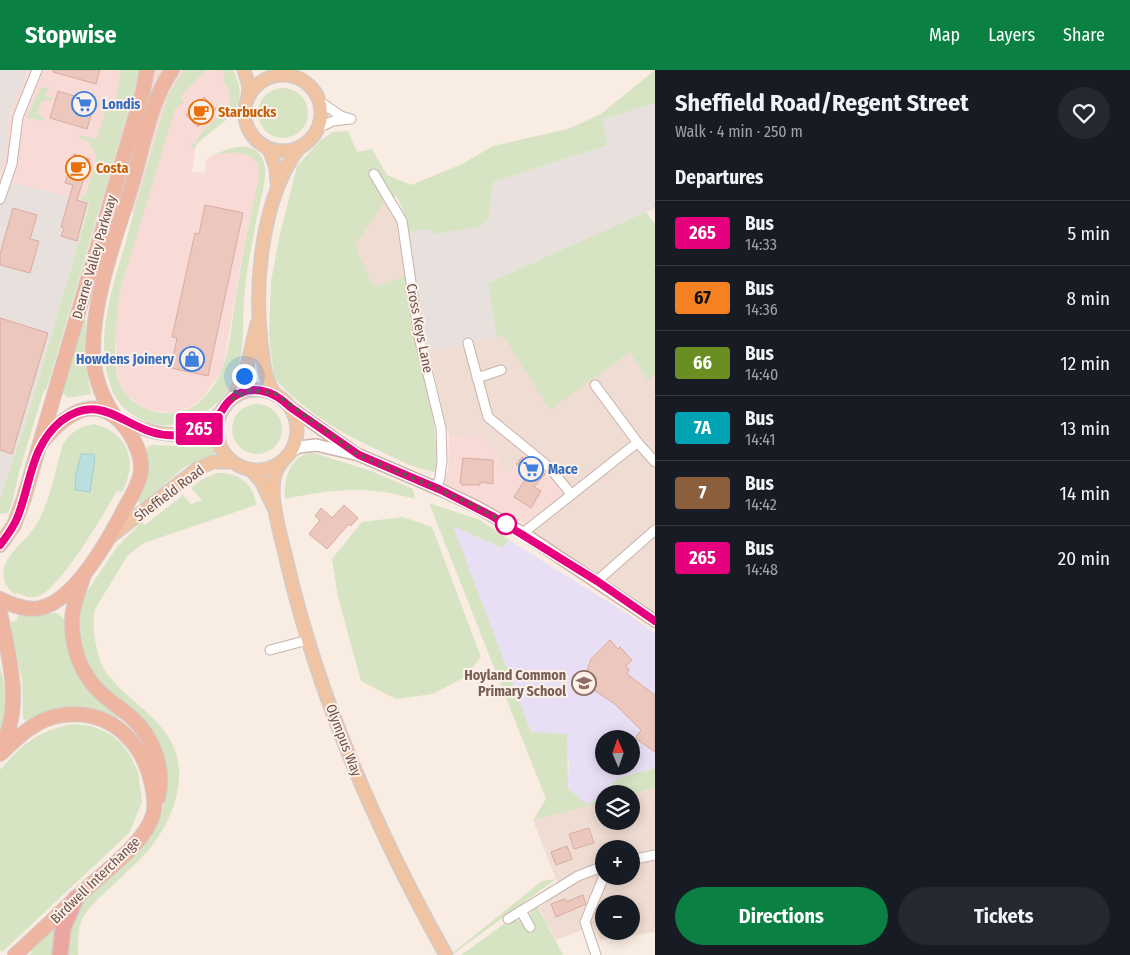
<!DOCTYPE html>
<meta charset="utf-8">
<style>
body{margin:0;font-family:"Fira Sans Condensed",sans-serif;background:#242831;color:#f1f3f6;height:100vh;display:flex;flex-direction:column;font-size:19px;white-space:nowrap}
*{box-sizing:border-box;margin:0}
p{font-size:16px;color:#9ea1a6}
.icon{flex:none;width:28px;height:28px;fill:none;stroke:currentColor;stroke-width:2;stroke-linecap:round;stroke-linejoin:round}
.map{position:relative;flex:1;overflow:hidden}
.drawer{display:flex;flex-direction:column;background:#171b24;width:475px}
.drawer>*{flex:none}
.badge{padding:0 10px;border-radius:4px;font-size:18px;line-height:32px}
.needle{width:32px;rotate:358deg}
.fabs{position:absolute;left:595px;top:660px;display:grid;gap:10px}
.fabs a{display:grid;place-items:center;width:45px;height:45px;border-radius:50%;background:#171b24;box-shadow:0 2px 12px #0003;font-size:25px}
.you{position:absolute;width:25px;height:25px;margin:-12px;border:4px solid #fff;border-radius:50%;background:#1a73e8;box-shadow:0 0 0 8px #1a73e833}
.map>.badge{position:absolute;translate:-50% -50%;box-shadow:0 0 0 2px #fff}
h2{padding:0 20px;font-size:19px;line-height:45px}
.round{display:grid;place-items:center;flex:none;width:52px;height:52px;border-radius:26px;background:#242831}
.overview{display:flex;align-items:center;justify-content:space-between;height:85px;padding:0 20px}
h1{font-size:24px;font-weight:700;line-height:38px}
.button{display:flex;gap:10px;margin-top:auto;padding:10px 20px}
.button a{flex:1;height:58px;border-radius:30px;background:#0b8043;color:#fff;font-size:20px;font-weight:700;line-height:58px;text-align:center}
.button a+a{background:#242831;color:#f1f3f6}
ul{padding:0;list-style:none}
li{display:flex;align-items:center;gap:15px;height:65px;padding:0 20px;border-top:1px solid #363941}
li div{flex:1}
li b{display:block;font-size:19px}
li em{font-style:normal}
li .badge{min-width:55px;font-weight:700;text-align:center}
header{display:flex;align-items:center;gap:30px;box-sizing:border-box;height:70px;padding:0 25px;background:#0b8043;color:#fff}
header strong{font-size:24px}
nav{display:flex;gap:28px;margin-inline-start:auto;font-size:18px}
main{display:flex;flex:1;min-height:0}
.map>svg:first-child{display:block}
</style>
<header>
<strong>Stopwise</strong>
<nav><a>Map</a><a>Layers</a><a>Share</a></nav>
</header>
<main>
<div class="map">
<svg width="655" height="885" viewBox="0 0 655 885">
<rect width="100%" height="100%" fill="#f9ece2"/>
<g fill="#efdcd2" fill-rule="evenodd">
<path d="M384,132L399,152L406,206L374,217L355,176Z"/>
<path d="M503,265L630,282L648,310L655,305V545L533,462L525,454L532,449L510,402L502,398L500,390L478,363L449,367L429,282Z"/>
<path d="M655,718V862L601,870L593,856L556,870L539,838L561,822L533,750L604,732V751H631V724ZM604,779H631V806H604ZM604,834H631V861H604Z"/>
</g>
<g fill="#f8dbd7">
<path d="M28,0H225L232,12L233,33L197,67L192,102L204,103L207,89L215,84L237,82L249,84L258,93L259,106L241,191L223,299L206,324L197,333L188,338L174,343L147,340L126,325L119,313L116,293V252L120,221L142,145L0,110L9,49L14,31L24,12Z"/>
<path d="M478,363L484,365L500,390L502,398L510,402L524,381L542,395L562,419L561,425L525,454L445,414L444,409L448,401L449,367Z"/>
</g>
<g fill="#e8e0dd">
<path d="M0,0H27L24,12L14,31L9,49L5,89L0,103Z"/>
<path d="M655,33V138L488,213L497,267L429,282L422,251L408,162L431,158L432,164L488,150L493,112L607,75L603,49Z"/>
<path d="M0,110L90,132L28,345L0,429Z"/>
</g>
<path fill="#e9dff5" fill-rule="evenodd" d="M452,455L501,478L509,470L631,546L655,563V698L619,708L589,735L568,719L569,688L531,662ZM604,669H631V696H604Z"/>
<g fill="#d7e4c3">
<path d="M121,0H139V3L50,308L46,320H44C36,346 28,372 20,399C16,414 14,429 8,443L0,444V429L28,345L90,133L79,129L86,125L97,87L89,72L79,68V65L97,69L107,36L115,38Z"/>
<path d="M184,0H206L180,27L184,32L175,39L120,221C117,243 111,296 120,315C134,343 174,352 198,333C208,325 218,311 222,299C231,278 232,247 236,225C242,185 251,145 259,106L258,93C244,79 234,83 215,84C228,79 250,70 260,85C270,98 263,118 260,133C253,165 247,197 244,229C242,252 245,279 237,301C228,330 200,352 171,355C150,357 128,346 116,328C113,325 112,319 110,314C95,269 111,222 124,178C138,127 153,76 168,25Z"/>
<path d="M221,0H233C256,45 215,52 194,78L191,77L192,73L195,74C202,50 251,38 221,10L226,5Z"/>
<path d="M655,0V33L603,49L607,75L493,112L488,150L478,157L432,164L431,159L408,162L402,137L396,126L384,132L355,176L374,217L406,206C408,226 409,247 414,266C424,314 439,351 436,402C416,399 400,391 382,382C342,364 304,341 274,308L269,264L271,212L279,168L297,96L321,70L333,62L348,61L357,82L372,79L387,105L411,115L462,94L493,76L568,59L601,44Z"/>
<path d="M44,17L49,18L45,26L52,28L51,30L42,31L37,43L46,49L45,51L26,48L40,18Z"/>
<circle cx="283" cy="43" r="25"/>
<path d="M646,142L655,154V305L648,311L630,282L550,340L503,265L497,267L488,213Z"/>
<path d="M82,249L86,251C84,276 86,299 91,324L68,328L62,323Z"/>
<circle cx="257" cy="359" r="25"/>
<path d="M94,354C129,363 138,392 122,422L117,421C103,445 62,516 39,526C31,529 25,526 17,523L15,525C7,518 1,509 4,498C9,481 27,470 36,455C51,431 55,400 63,374C71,362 80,356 94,354Z"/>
<path d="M208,367L214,368L217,380L216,383L186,396L141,434L136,430L147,377L151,375L180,376Z"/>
<path d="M311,382L371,401L413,419L415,429C367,415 333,419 285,429C284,409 289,387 311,382Z"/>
<path d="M217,403C238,402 254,413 256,435L144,473L128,485L95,539C91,558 96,589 108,605C135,639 181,656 179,707C179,731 166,758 151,777C140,791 124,804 111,817C101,826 89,836 83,848C77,859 78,873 78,885H63L68,854L85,827L134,781L156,757L162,742L166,726L165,697L113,625L96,609L91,600L82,579L78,558L81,533L86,523L117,477L142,452L145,455L183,425L191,434L202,430L191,418L202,409Z"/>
<path d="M429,433L480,450L509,470L502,478L453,456L531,662L567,664L568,719L589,735L619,708L655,698V718L631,724H604V732L533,750L546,729Z"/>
<path d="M403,447L432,457L481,587L465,607L433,624L396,629L361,611L338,527L332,489L362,452Z"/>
<path d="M53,543H57L65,550L66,566L70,581L120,645L116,650L54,641L26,651L23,648L22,610L9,552L16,551L19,544L34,546Z"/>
<path d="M0,597C7,618 7,639 0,660Z"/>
<path d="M73,654L92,656L110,664L122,674L131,687L138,702L142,732L129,763L2,882L0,880V700C22,674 39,660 73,654Z"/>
<path d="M556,809L452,885H450L542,811Z"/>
<path d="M537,836L563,885H461L511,849L523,851Z"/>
<path d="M57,852L53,885H29L32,882L29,878Z"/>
</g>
<path fill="#badfde" stroke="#a1d0ce" d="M81,384H94L95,389L90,422L75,420L76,404Z"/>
<g fill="#ebc7bd" stroke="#dbaba0">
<path d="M53,0H100L96,14L53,2Z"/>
<path d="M58,21L95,32L87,59L50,48Z"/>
<path d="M204,27L216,39L198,57L186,45Z"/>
<path d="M74,84L90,89L77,130L87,133L77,171L61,166L64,158L61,157L73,115L65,113Z"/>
<path d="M205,135L243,143L208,306L171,298L177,268L172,267L195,163L199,164Z"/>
<path d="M13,138L37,145L30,169L39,171L30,203L0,195V184Z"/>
<path d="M0,248L48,263L12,384L0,380Z"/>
<path d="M522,387L545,404L534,417L541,421L531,438L514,427L529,403L516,394Z"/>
<path d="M463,388L493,390V414L480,412V415H462L460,412Z"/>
<path d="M344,435L358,448L351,456L349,454L327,479L309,464L320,450L315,446L321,438L332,448Z"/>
<path d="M610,570L618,579L620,577L632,590L626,596L629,600L627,604L655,625V682L635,668L641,660L615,634L597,622L582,615L591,589Z"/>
<path d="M589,758L594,773L574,779L569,764Z"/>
<path d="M567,776L572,789L556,795L551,782Z"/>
<path d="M583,825L586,834L556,847L551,834L565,829L566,832Z"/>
</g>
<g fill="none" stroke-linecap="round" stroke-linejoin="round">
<defs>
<g id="minor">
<path d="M319,31L341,46L351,49"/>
<path d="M318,58L333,51L349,49"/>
<path d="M374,104L402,151L419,267L441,358L442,390L440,408L436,418"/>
<path d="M0,129L12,94L18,47L37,0"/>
<path d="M468,273L488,347L550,398L571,424"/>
<path d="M477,308L501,300"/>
<path d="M595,315L638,373"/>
<path d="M523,463L633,376L638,373L655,392"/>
<path d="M597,511L655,460"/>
<path d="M270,580L308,570"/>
<path d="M631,790L655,785"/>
<path d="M521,841L530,857"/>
<path d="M508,849L578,806L604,796"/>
<path d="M596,885L585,852L604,806"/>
</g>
<g id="secondary">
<path d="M290,337L355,383"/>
<path d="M291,381L299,377L316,375L359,385L441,420L477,437L523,463L655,551"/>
</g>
<g id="primary">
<path d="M244,0L249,16L248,27"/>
<circle cx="283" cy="43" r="38"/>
<path d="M269,79L276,98L277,113"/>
<circle cx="257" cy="360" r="40"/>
<path d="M274,323C263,306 264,291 261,272C254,213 262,127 299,78"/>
<path d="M233,327L246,301L257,254"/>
<path d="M120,350C154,365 192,376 220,343"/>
<path d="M282,392C278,397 275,403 274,409C270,431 281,466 286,488C318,628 376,760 446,885"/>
<path d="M251,400L261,411L273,436"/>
<path d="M110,467L197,399L213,392H232"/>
</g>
<g id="trunk">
<path d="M113,344C101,325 94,307 93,284C92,226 118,162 134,107C144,72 151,30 172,0"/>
<path d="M0,475L14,455L24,428L143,21L147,0"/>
<path d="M83,508C78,523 71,539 72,556C73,579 81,602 97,619C107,630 121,638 132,648C154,668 165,699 158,728"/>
<path d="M0,529C12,535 26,541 40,538C75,531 110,467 125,438C131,427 140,413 141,400C142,385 136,373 128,361C99,320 67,342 42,372"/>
<path d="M0,542C8,586 25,637 0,678"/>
<path d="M0,684C19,666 37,648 63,645C111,639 143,672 152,715C154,725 156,736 153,745C145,772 108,799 87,818C63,840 39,863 15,885"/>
</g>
<path id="motorway" d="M60,885L63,858L76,828"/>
</defs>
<use href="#minor" stroke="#c8b3ab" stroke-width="11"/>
<use href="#secondary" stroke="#cdb4ab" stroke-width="14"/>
<use href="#primary" stroke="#d3cbc9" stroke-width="15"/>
<use href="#trunk" stroke="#d3cbc9" stroke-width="16"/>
<use href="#motorway" stroke="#d3cbc9" stroke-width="18"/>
<use href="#minor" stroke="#fff" stroke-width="9"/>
<use href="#secondary" stroke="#fff" stroke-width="11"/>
<use href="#primary" stroke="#f0c4a2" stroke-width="12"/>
<use href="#trunk" stroke="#eeb5a1" stroke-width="14"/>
<use href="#motorway" stroke="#eca6a0" stroke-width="15"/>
</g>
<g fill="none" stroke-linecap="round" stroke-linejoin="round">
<defs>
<path id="line" d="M0,475C7,466 14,457 18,446C31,412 31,376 61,351C106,316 130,370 178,365C190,363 203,359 213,351C220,346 223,337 229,331C248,312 273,320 290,337L359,385L441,420L492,446L597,511L655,551"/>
</defs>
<use href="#line" stroke="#fff" stroke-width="11"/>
<use href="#line" stroke="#e6007e" stroke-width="8"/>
<path stroke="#6d524c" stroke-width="5" stroke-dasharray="0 9" d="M244,306L232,329L251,320L274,323L359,385L441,420L477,437L508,455L506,454"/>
</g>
<defs>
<symbol id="supermarket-ring" viewBox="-11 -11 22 22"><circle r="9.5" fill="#fcf0e8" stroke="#3f7fe0" stroke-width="1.5"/><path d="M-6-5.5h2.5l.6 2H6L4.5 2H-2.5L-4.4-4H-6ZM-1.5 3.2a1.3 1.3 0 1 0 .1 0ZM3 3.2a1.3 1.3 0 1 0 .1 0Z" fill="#3f7fe0"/></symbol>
<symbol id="cafe-ring" viewBox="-11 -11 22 22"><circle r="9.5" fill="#fcf0e8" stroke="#e8710a" stroke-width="1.5"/><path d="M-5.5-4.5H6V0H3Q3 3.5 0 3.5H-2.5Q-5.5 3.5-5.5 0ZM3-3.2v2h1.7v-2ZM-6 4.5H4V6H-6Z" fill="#e8710a"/></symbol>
<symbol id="shop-ring" viewBox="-11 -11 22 22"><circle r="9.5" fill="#fcf0e8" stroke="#3f7fe0" stroke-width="1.5"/><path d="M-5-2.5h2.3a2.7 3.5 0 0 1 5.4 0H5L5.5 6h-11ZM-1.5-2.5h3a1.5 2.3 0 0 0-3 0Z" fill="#3f7fe0"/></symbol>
<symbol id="school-ring" viewBox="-11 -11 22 22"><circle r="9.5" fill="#fcf0e8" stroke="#8d6e63" stroke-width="1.5"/><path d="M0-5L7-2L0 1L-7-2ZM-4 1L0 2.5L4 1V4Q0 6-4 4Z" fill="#8d6e63"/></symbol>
</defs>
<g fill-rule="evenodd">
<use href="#supermarket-ring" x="70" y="20" width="28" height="28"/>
<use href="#cafe-ring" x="187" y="28" width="28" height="28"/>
<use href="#cafe-ring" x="64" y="84" width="28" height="28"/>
<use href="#shop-ring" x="178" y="275" width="28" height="28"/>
<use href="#supermarket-ring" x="517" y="385" width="28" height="28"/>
<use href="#school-ring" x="570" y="599" width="28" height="28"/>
</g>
<circle fill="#fff" stroke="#e6007e" stroke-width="2.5" cx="506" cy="454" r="10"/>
<g text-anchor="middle" stroke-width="4" stroke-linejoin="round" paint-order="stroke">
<g font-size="14" font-weight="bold" fill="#366cbe" stroke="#fcf0e8" text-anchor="start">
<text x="102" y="39">Londis</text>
<text x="174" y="294" text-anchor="end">Howdens Joinery</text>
<text x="548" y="404">Mace</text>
</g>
<g font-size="14" font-weight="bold" fill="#c56008" stroke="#fcf0e8" text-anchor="start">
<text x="218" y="47">Starbucks</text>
<text x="96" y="103">Costa</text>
</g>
<g font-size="14" fill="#6d524c" stroke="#fcf0e8">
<text transform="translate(94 187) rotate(-74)" y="5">Dearne Valley Parkway</text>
<text transform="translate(420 258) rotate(79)" y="5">Cross Keys Lane</text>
<text transform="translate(169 423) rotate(-37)" y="5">Sheffield Road</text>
<text transform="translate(344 670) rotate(69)" y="5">Olympus Way</text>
<text transform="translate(95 810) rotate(-44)" y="5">Birdwell Interchange</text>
</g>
<g font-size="14" font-weight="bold" fill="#785e54" stroke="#fcf0e8" text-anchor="end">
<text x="566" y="610">Hoyland Common<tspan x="566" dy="16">Primary School</tspan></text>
</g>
</g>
</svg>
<div class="fabs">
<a><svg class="needle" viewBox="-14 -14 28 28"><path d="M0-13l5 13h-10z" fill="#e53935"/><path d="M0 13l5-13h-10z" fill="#9ea1a6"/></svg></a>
<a><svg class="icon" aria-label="layers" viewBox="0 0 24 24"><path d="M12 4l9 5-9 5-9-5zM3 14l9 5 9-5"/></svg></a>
<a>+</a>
<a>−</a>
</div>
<div class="you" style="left:244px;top:306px"></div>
<b class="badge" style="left:199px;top:359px;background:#e6007e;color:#fff">265</b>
</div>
<section class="drawer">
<div class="overview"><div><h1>Sheffield Road/Regent Street</h1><p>Walk · 4 min · 250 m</p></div><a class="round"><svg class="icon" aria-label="heart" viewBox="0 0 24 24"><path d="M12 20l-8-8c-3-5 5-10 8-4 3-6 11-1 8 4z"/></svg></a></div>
<h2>Departures</h2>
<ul>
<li><span class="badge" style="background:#e6007e;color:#fff">265</span><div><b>Bus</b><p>14:33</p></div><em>5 min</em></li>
<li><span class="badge" style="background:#f58220;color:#111">67</span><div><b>Bus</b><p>14:36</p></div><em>8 min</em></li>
<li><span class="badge" style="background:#6b8e23;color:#fff">66</span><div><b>Bus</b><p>14:40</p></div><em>12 min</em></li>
<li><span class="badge" style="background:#00a3b4;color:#fff">7A</span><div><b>Bus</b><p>14:41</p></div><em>13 min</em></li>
<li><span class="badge" style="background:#8b5e3c;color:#fff">7</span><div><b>Bus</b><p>14:42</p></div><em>14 min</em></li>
<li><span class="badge" style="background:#e6007e;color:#fff">265</span><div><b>Bus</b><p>14:48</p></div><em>20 min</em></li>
</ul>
<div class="button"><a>Directions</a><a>Tickets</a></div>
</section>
</main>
